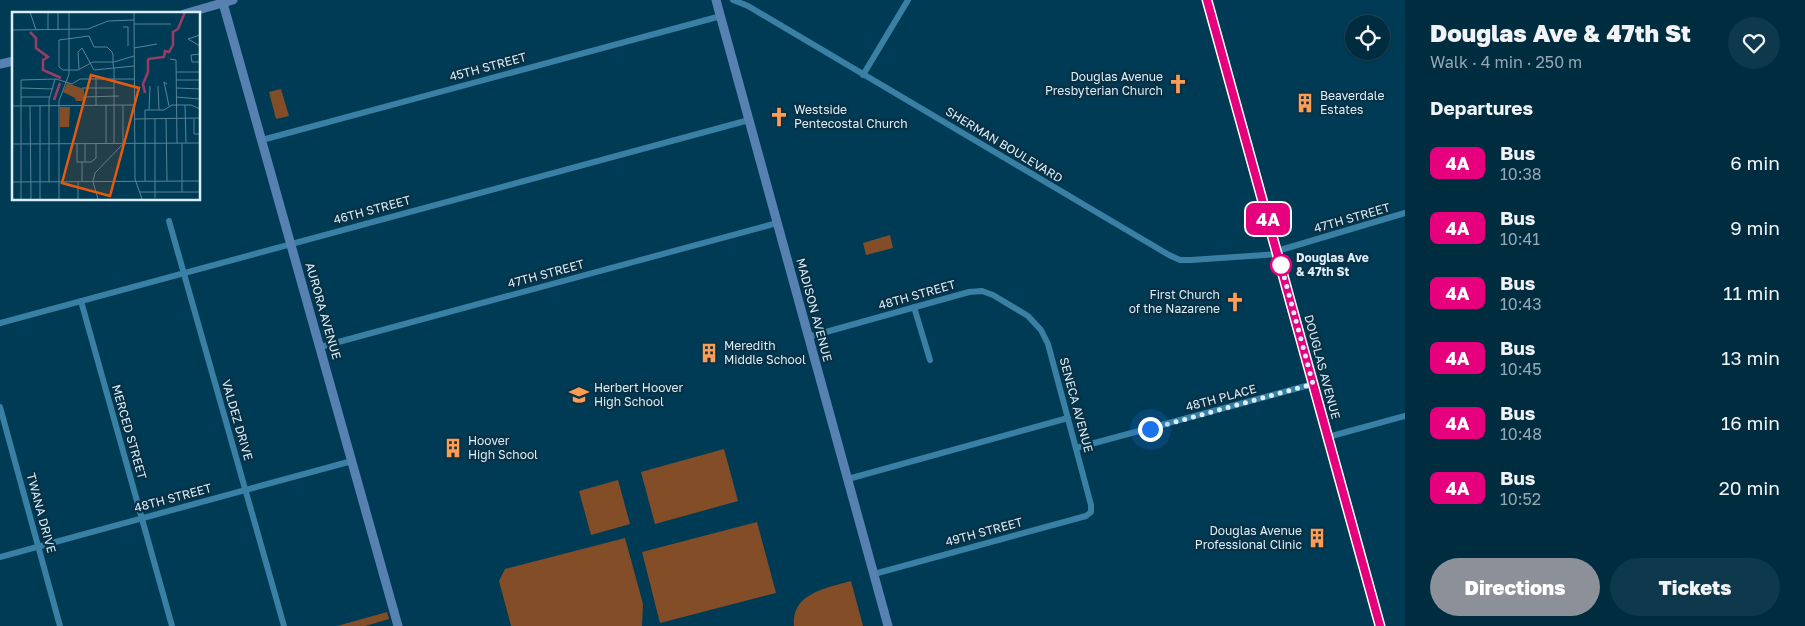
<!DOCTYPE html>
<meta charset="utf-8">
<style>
body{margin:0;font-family:"Golos Text",sans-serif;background:#0e384b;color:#f1f3f6;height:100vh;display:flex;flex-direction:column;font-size:19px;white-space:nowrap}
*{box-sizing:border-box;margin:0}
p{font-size:16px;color:#95a7b1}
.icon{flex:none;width:28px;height:28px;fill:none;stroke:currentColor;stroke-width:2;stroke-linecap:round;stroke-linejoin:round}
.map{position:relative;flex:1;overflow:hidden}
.details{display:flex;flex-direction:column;background:#002c40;width:400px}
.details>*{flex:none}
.badge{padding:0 10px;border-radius:8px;font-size:18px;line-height:32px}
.tools{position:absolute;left:1345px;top:15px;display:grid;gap:10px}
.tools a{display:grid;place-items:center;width:45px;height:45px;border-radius:50%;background:#002c40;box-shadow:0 1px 4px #0004,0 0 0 1px #224859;font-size:25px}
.you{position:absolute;width:25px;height:25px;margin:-12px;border:4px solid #fff;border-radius:50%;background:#1a73e8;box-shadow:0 0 0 8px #1a73e833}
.map>.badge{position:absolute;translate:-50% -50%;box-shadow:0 0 0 2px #fff}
h2{padding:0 25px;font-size:19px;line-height:45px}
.round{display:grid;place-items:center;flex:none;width:52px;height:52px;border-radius:26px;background:#0e384b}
.head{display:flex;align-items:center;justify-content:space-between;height:85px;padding:0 25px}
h1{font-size:24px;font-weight:800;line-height:38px}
.primary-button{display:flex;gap:10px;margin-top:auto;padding:10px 25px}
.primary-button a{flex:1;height:58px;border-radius:30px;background:#8c9099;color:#fff;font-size:20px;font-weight:800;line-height:58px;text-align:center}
.primary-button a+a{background:#0e384b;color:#f1f3f6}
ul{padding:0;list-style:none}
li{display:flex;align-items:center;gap:15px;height:65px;padding:0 25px}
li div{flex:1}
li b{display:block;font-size:19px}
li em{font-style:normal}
li .badge{min-width:55px;font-weight:700;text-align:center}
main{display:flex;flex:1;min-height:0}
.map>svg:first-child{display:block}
</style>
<main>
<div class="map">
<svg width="1405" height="626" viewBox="0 0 1405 626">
<rect width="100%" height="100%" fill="#003b55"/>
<g fill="#834e27">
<path d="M281,89L289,116L276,119L269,92Z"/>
<path d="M890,235L893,248L866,255L863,243Z"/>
<path d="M724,449L738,501L655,524L641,472Z"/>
<path d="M618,480L630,524L591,535L579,491Z"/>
<path d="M757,522L776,593L660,623L642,552Z"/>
<path d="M625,538L643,604L642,626H511L499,581L505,569Z"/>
<path d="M851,581L863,626H794C791,593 827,588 851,581Z"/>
<path d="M387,612L389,619L365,626H337Z"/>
</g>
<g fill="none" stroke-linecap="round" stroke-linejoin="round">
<g stroke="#3a7fa4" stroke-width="6">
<path d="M733,0L748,6L1169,255L1180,260H1191L1278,254"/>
<path d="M863,75L908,0"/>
<path d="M262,140L721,16"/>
<path d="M169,221L284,626"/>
<path d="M1277,251L1405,213"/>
<path d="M81,301L172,626"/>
<path d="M914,307L930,360"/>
<path d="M0,323L749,120"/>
<path d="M808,337L969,292L982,291L993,295L1028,316L1041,330L1048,344L1091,505V512L1086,516L874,574"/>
<path d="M320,347L777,223"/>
<path d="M0,407L60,626"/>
<path d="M1328,437L1405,416"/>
<path d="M1076,448L1313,384"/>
<path d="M848,479L1068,418"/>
<path d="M0,557L352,461"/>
</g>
<g stroke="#5681b1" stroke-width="9">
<path d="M716,0L888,626"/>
<path d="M223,3L398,626"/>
<path d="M184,14L233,0"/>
<path d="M0,64L14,61"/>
</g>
<path stroke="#7383be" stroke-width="10" d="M1207,0L1380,626"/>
</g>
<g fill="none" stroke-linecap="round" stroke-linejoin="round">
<defs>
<path id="line" d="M1207,0L1380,626"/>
</defs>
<use href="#line" stroke="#fff" stroke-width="11"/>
<use href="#line" stroke="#e6007e" stroke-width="8"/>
<path stroke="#daeefb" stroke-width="5" stroke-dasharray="0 9" d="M1150,429L1313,384L1281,265"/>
</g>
<defs>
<symbol id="church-bare" viewBox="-9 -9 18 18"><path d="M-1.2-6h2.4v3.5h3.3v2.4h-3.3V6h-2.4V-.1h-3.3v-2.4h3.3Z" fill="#fd9c55" stroke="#093043" stroke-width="2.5" paint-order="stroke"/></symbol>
<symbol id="building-bare" viewBox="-9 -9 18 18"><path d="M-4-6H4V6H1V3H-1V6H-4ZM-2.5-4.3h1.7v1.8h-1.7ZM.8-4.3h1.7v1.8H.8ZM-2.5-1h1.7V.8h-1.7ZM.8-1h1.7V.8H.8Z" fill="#fd9c55" stroke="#093043" stroke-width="2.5" paint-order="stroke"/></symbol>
<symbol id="school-bare" viewBox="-9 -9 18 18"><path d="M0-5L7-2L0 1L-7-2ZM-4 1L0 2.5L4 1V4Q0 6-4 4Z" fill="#fd9c55" stroke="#093043" stroke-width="2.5" paint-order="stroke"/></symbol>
</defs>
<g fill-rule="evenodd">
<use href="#church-bare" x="1164" y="70" width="28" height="28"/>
<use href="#building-bare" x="1291" y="89" width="28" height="28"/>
<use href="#church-bare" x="765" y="103" width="28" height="28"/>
<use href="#church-bare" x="1221" y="288" width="28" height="28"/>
<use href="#building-bare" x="695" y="339" width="28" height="28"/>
<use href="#school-bare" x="565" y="381" width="28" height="28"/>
<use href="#building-bare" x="439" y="434" width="28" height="28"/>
<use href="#building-bare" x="1303" y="524" width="28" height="28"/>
</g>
<circle fill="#fff" stroke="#e6007e" stroke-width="2.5" cx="1281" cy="265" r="10"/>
<g text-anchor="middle" stroke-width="4.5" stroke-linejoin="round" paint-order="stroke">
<g font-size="12" fill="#daeefb" stroke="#093043">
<text transform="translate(488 67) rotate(-15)" y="4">45TH STREET</text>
<text transform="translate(1004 145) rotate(31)" y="4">SHERMAN BOULEVARD</text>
<text transform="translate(372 210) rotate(-15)" y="4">46TH STREET</text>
<text transform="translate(1352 218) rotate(-16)" y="4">47TH STREET</text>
<text transform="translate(546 274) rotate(-15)" y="4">47TH STREET</text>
<text transform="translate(917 295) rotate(-16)" y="4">48TH STREET</text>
<text transform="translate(814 310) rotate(75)" y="4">MADISON AVENUE</text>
<text transform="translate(323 311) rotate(74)" y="4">AURORA AVENUE</text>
<text transform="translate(1322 367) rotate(75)" y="4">DOUGLAS AVENUE</text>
<text transform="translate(1221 398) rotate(-15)" y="4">48TH PLACE</text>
<text transform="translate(1076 405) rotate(75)" y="4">SENECA AVENUE</text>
<text transform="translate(237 420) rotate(74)" y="4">VALDEZ DRIVE</text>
<text transform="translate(129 432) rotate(74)" y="4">MERCED STREET</text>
<text transform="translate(173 498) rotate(-15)" y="4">48TH STREET</text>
<text transform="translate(41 513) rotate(75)" y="4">TWANA DRIVE</text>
<text transform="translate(984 532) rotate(-15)" y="4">49TH STREET</text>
</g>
<g font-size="12" fill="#daeefb" stroke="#093043" text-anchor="start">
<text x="1163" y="81" text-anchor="end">Douglas Avenue<tspan x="1163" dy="14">Presbyterian Church</tspan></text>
<text x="1320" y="100">Beaverdale<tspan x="1320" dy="14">Estates</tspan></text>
<text x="794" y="114">Westside<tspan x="794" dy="14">Pentecostal Church</tspan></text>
<text x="1220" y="299" text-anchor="end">First Church<tspan x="1220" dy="14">of the Nazarene</tspan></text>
<text x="724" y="350">Meredith<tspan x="724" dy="14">Middle School</tspan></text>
<text x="594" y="392">Herbert Hoover<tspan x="594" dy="14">High School</tspan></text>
<text x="468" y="445">Hoover<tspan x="468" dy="14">High School</tspan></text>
<text x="1302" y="535" text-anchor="end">Douglas Avenue<tspan x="1302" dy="14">Professional Clinic</tspan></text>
</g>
<g font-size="12" font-weight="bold" fill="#daeefb" stroke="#093043" text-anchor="start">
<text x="1296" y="262">Douglas Ave<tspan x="1296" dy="14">&amp; 47th St</tspan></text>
</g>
</g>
<g transform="translate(12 12)">
<rect width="188" height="188" fill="#003b55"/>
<path d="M55,71L72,77V93L71,89H64L63,86L51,80ZM48,95H58L57,115H48Z" fill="#834e27"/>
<path fill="none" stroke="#993d66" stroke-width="2.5" d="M18,20L24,26V36L36,45L31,48V58L49,66M136,47L152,45L153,39L157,40L161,33V20L166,17L173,0M133,81L131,72L136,60V47M42,88L48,71"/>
<path fill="none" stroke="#578397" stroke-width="1" d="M18,0L24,18M46,0V18M122,0L123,167L130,187M122,12H159M111,15H116V34M0,18L76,17L96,9L122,8M36,18V0M188,23L176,27L188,34M122,36L145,32M188,42L179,43L180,50H188M158,47L164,48L165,131M67,57L66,40L70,36L82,58L122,54M164,60H188M84,63V93M164,68H188M155,72L152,70L157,94M146,74L147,98M9,76L41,77M70,76H102M164,76L188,77M9,85H38M72,85L107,84M164,85L188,87M94,93V131M111,93V131M173,93L174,131M0,94L122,93M18,94L19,187M28,94V187M137,98L138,74M122,107L188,106M154,107L155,169M182,107V122H188M65,131V150H79L84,146V131M73,131V150M102,131V57L101,52V43L100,40L95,35H82L77,24L47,28V55L51,58H66L81,50H102L122,44M170,131V180M0,132L188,131M70,150V169M66,169V187M81,169L83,161L112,131M133,169V98H152L160,93H179L188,97M0,170L188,169M37,170V88L43,67M81,170L86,187M127,180H188M143,186V107M9,187V68L44,67L60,72L68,67H122M47,187V89L57,62V0"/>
<path fill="#e8590c" fill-opacity="0.15" stroke="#e8590c" stroke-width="2.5" d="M79,63L127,76L98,184L50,171Z"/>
<rect width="188" height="188" fill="none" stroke="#daeefb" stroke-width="2.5"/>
</g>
</svg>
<div class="tools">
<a><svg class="icon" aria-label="locate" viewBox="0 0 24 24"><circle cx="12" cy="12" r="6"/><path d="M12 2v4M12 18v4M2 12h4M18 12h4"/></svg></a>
</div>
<div class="you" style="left:1150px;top:429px"></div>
<b class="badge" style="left:1268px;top:219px;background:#e6007e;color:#fff">4A</b>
</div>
<section class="details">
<div class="head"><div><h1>Douglas Ave &amp; 47th St</h1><p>Walk · 4 min · 250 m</p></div><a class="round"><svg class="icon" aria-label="heart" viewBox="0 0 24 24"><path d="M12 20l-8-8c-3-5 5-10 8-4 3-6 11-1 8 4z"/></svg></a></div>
<h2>Departures</h2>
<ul>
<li><span class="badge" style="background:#e6007e;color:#fff">4A</span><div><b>Bus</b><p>10:38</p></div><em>6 min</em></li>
<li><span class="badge" style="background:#e6007e;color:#fff">4A</span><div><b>Bus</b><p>10:41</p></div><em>9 min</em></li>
<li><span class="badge" style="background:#e6007e;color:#fff">4A</span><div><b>Bus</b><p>10:43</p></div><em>11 min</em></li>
<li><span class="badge" style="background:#e6007e;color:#fff">4A</span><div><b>Bus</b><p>10:45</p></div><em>13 min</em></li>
<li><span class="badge" style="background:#e6007e;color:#fff">4A</span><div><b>Bus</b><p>10:48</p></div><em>16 min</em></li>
<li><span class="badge" style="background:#e6007e;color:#fff">4A</span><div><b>Bus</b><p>10:52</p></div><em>20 min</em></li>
</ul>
<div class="primary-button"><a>Directions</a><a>Tickets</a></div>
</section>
</main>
